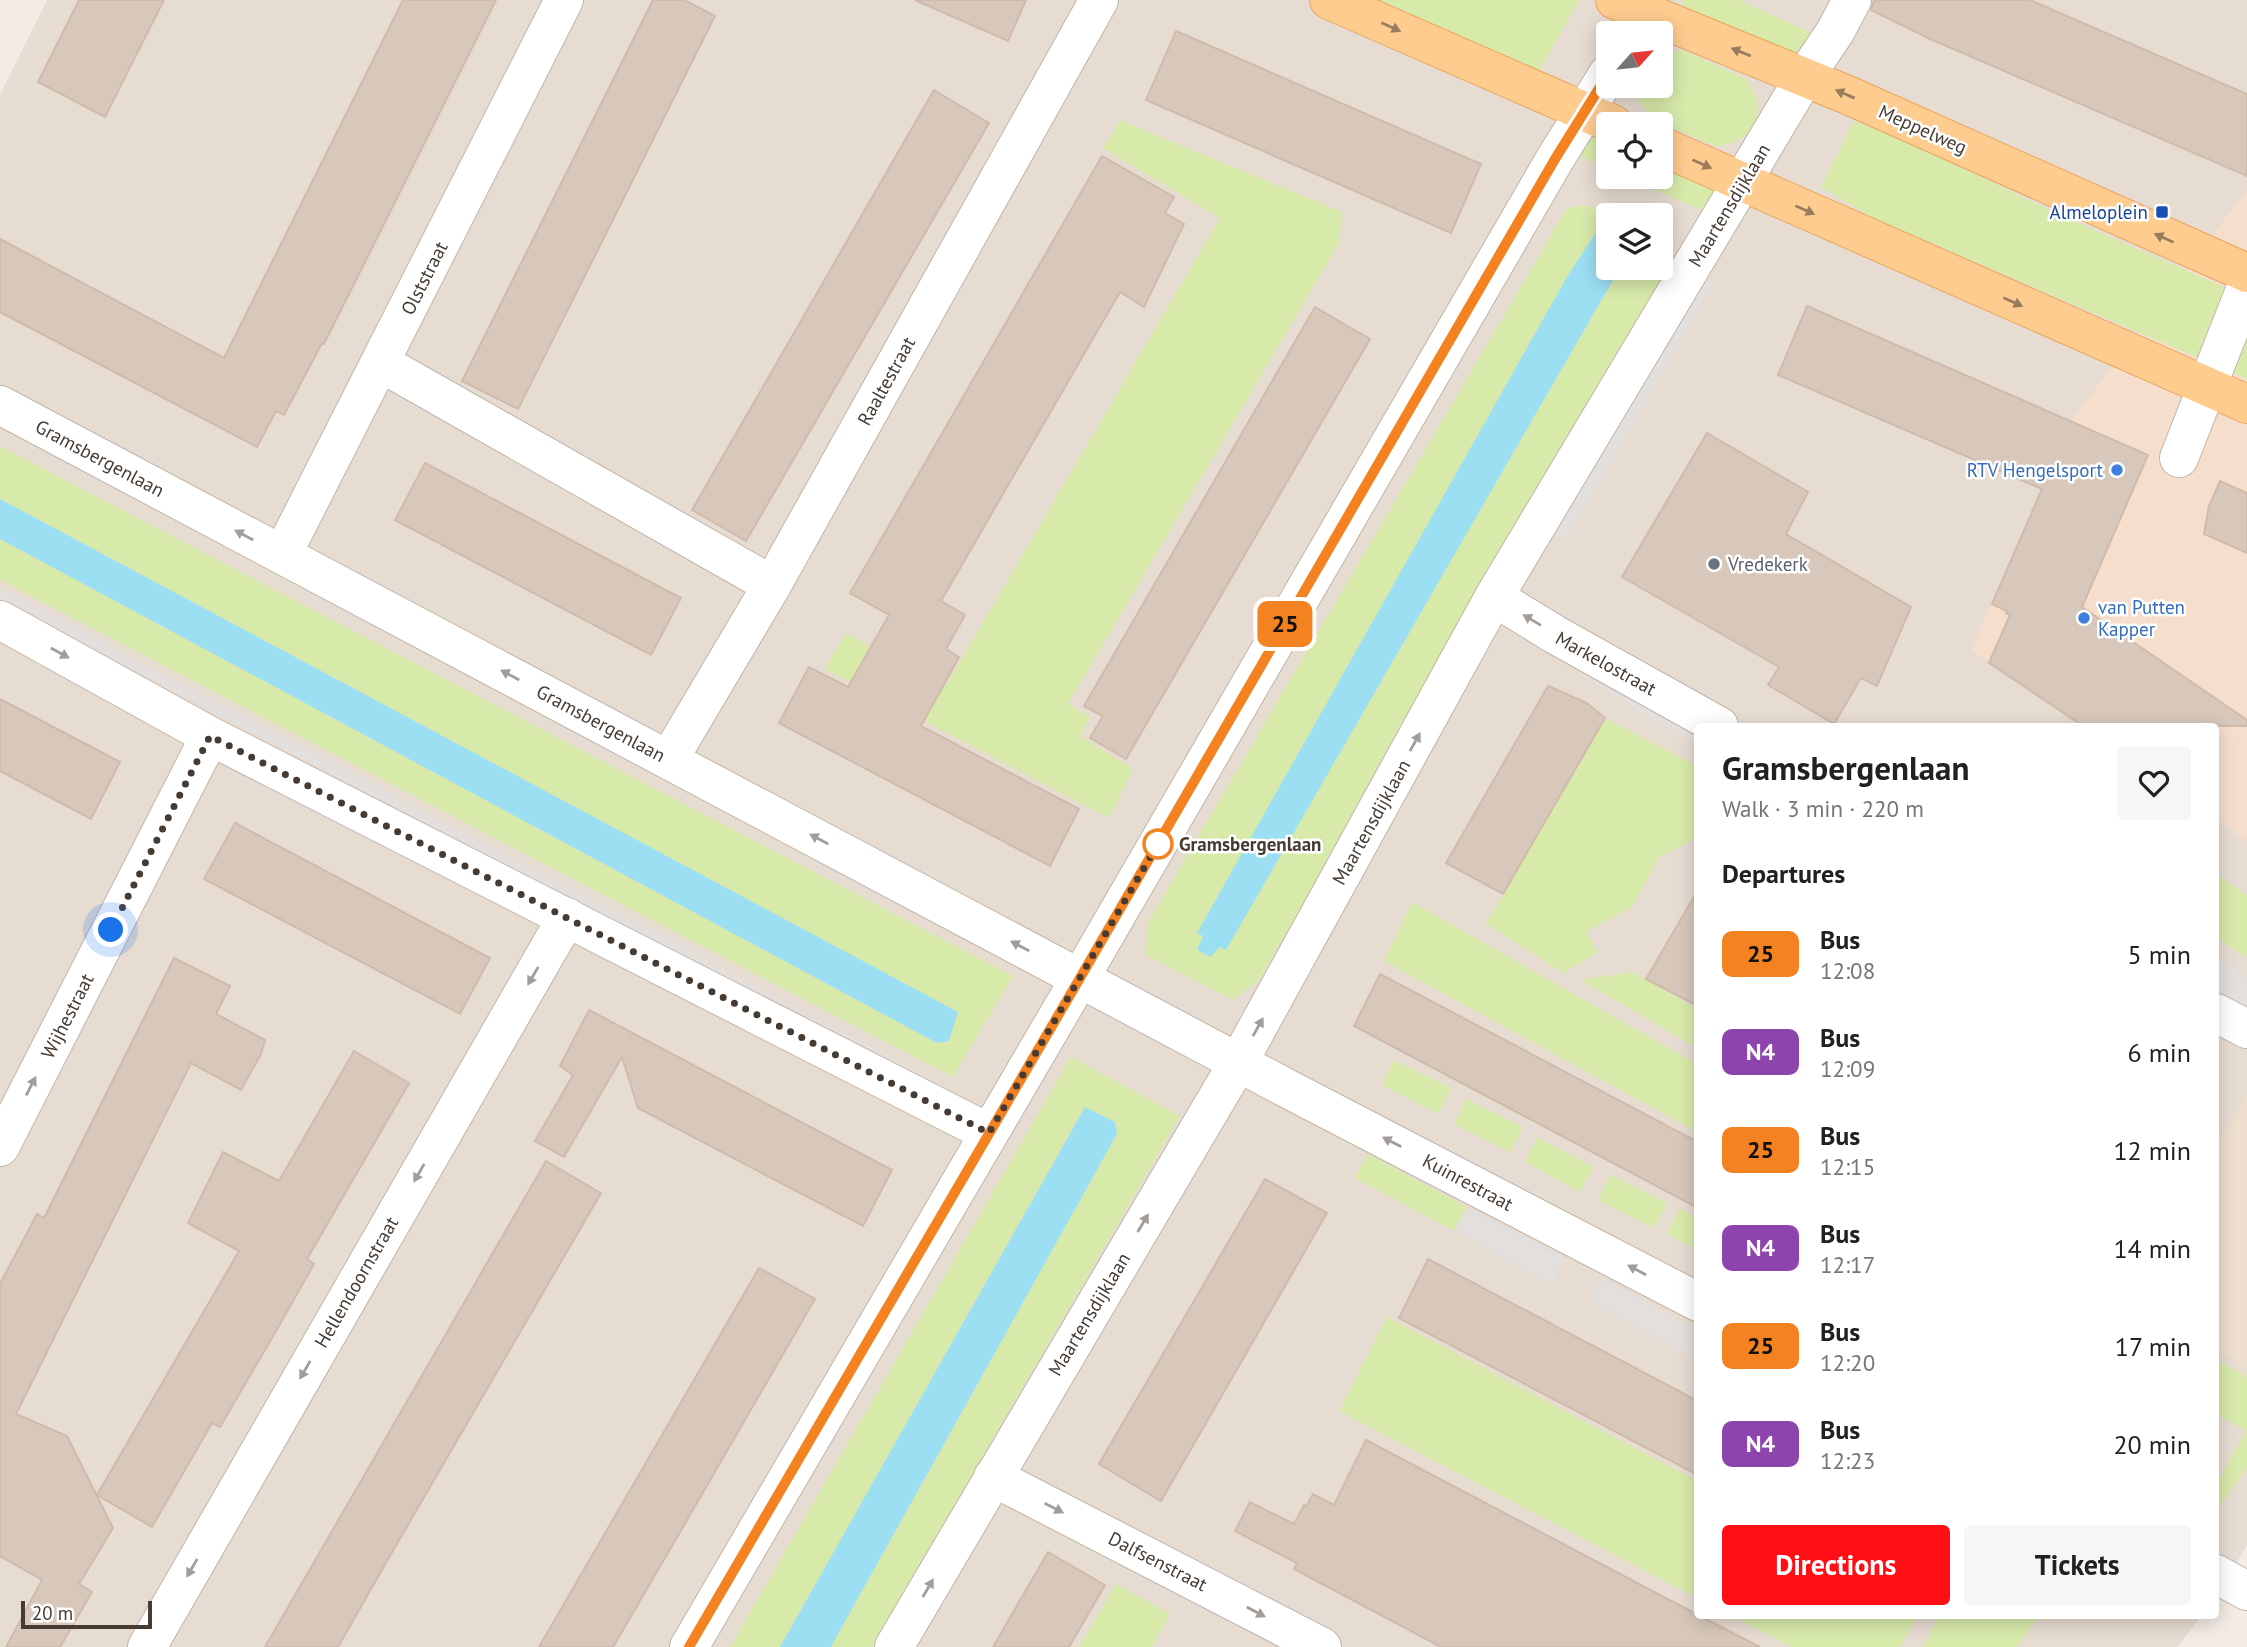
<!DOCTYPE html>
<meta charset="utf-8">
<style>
body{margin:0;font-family:"PT Sans",sans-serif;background:#f6f6f6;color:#202124;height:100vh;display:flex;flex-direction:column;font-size:26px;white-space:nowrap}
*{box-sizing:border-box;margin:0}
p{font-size:23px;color:#757577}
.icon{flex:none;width:38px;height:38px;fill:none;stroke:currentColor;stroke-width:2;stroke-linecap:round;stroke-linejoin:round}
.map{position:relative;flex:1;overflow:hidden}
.drawer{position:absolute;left:1694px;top:723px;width:525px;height:896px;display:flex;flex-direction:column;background:#fff;border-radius:7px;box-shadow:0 4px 18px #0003}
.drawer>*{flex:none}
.badge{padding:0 14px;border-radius:10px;font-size:24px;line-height:46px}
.needle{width:46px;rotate:63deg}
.tools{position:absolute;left:1596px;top:21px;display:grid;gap:14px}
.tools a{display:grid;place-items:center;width:77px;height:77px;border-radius:7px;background:#fff;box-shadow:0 4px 18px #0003;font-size:35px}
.scale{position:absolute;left:21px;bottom:18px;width:131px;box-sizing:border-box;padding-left:7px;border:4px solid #453b33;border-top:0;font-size:19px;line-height:24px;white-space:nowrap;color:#453b33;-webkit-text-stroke:5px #fff;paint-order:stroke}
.you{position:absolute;width:35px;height:35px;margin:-18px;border:5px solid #fff;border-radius:50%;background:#1a73e8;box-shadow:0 0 0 10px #1a73e833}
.map>.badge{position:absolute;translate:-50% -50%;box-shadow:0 0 0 4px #fff}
h2{padding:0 28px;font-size:26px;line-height:63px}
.round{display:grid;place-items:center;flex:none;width:74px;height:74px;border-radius:7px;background:#f6f6f6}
.head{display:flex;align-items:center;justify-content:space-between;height:119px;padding:0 28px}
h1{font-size:33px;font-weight:700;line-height:52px}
.button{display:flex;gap:14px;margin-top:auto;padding:14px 28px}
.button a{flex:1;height:80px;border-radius:7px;background:#ff0e15;color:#fff;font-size:28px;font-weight:700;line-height:80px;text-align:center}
.button a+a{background:#f6f6f6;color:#202124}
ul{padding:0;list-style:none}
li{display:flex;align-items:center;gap:21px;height:98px;padding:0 28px}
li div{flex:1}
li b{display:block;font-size:26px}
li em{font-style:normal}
li .badge{min-width:77px;font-weight:700;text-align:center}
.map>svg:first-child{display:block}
</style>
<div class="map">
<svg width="2247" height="1647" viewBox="0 0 2247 1647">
<rect width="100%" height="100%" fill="#f3ebe4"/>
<path fill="#e7dcd1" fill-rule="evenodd" d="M47,0H2247V1545L2216,1597V726H1698V1615H2202L2177,1647H0V95ZM1608,33H1661V86H1608ZM1608,124H1661V177H1608ZM1608,215H1661V268H1608Z"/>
<path fill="#f6decd" d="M2247,190V841L2216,819V726H2081L1971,650L2073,418Z"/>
<path fill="#eddecd" d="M2247,1095V1369L2216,1350V1146Z"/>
<g fill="#d8eaaa">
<path d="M1380,0H1579L1534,81L1473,43Z"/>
<path d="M1683,0H1739L1818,36L1799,59L1688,12L1682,3Z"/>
<path d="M1666,51H1685L1746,79L1756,97L1758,116L1749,134L1737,141L1718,147L1651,119L1637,97L1638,86H1661V55Z"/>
<path d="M1120,120L1342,212L1339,243L1068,704L1090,717L1080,736L1133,769L1109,818L825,669L846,633L945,687L1220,218L1103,148Z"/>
<path d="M1854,121L1907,141L2053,212L2247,297V379L1873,218L1821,187Z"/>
<path d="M1597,136L1608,142V169L1578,155L1587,141Z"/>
<path d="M1661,166L1714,190L1716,199L1708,213L1626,177H1661Z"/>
<path d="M1587,205L1610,215H1608V239L1595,235L1568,275L1198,934L1226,949L1620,268H1661V237L1668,240L1673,257L1259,980L1233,1000L1146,955L1148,922L1567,208Z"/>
<path d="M0,446L1013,976L953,1077L0,580V539L937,1043L949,1041L957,1012L0,499Z"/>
<path d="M1605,718L1697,766V833L1695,839L1659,857L1632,907L1586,932L1598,952L1563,973L1485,923L1503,896Z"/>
<path d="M2216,874L2247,896V957L2216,938Z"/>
<path d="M1412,902L1697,1064V1132L1384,961Z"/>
<path d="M1633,972L1697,1009V1048L1581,980Z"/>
<path d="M1071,1057L1180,1116L872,1647H831L1117,1134L1084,1108L780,1647H730Z"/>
<path d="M1394,1060L1451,1088L1438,1114L1382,1085Z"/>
<path d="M1466,1099L1523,1127L1510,1152L1454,1124Z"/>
<path d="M1537,1137L1593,1167L1580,1192L1525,1162Z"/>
<path d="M1368,1154L1467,1207L1454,1231L1355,1178Z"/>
<path d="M1610,1175L1667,1203L1654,1228L1598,1200Z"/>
<path d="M1680,1209L1697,1218V1250L1667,1234Z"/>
<path d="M1387,1317L1697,1481V1598L1339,1411Z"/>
<path d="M2216,1359L2247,1377V1467L2216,1512V1485L2246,1431L2216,1414Z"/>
<path d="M1116,1584L1170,1614L1152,1647H1079Z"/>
<path d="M1731,1615H1918L1900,1647H1792Z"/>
<path d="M1940,1615H2039L2017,1647H1923Z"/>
</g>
<g fill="#e3dfdc">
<path d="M1703,276L1714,283L1566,540L1556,534Z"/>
<path d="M0,588L947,1087L943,1096L0,599Z"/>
<path d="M1591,668L1697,731V745L1585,678Z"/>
<path d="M2216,959L2247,977V1009L2216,991Z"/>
<path d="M1467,1207L1565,1259L1552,1284L1454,1231Z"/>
<path d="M1600,1277L1697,1330V1360L1588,1300Z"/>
</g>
<g fill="#9cdff3">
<path d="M1595,234L1608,239V268H1620L1226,950L1220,947L1210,957L1197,950L1203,936L1197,933L1568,275Z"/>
<path d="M0,499L958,1012L949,1041L937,1043L0,539Z"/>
<path d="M1085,1107L1115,1122L1117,1134L838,1634L831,1647H780Z"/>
</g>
<g fill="#d8c8bb" stroke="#d0bbab" stroke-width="2">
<path d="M79,0H164L105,117L38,82Z"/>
<path d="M403,0H496L324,344L322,343L284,415L276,411L257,447L0,312V239L224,358Z"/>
<path d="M653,0H684L715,16L518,409L462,381Z"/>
<path d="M915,0H1026L1008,41Z"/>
<path d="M1874,0H2030L2247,94V176L1928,38L1871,10Z"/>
<path d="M1176,31L1481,164L1451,233L1146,100Z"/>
<path d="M934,90L989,123L746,541L692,510Z"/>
<path d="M1102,156L1174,197L1165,213L1184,224L1144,307L1120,292L941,601L965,615L946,649L959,657L921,726L1079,809L1050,866L779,723L809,667L848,687L889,615L850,593Z"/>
<path d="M1807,306L2148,455L2082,607L2247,720V726H2083L1989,663L2010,615L2006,613L2007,611L1992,604L2042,489L1778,375Z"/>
<path d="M1315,307L1370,339L1126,759L1090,738L1103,716L1084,706Z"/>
<path d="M1707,433L1808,492L1786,534L1911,607L1877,686L1861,678L1834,724L1768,685L1779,667L1622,577Z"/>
<path d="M425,463L681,598L651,655L395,520Z"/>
<path d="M2220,481L2247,493V553L2204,534L2209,506Z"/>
<path d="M1548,686L1587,703L1605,718L1503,894L1446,863Z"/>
<path d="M0,699L120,762L91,819L0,771Z"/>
<path d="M235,823L490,958L460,1014L204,879Z"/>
<path d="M1698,890V1006L1646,979Z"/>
<path d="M174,958L230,986L216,1014L265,1040L261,1054L241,1090L191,1063L16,1414L67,1436L113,1528L79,1584L92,1592L60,1647H6L42,1580L0,1556V1284L37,1214L44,1218Z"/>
<path d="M1380,974L1698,1142V1208L1354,1026Z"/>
<path d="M589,1010L892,1170L863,1226L638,1108L622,1057L564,1157L535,1141L573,1075L560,1066Z"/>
<path d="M354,1051L409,1083L307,1259L314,1264L272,1338L220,1427L212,1423L152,1527L97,1495L239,1251L188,1223L223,1152L279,1181Z"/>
<path d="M546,1161L601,1193L391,1554L338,1647H265Z"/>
<path d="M1265,1179L1327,1213L1161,1501L1099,1464Z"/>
<path d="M1428,1259L1698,1401V1475L1399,1318Z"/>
<path d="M759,1268L815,1299L665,1558L613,1647H539Z"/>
<path d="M1366,1440L1698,1615L1760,1647H1441L1294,1569L1297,1563L1235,1531L1250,1502L1294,1524L1304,1505L1306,1507L1313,1494L1334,1505Z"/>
<path d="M1048,1552L1105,1585L1069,1647H993Z"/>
</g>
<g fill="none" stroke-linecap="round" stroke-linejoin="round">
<defs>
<g id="minor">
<path d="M381,363L772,585"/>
<path d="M0,405L1290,1090L1698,1302"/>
<path d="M2179,458L2247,285"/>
<path d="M282,555L564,0"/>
<path d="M1494,597L1554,634L1719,726"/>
<path d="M0,620L210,736L989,1133"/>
<path d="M669,759L772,585L1099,0"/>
<path d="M2216,1013L2247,1029"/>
<path d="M0,1147L210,736"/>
<path d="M993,1477L1322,1647"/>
<path d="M2216,1574L2247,1591"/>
<path d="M147,1647L567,917"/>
<path d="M689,1647L1080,978L1555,159L1608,74"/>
<path d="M894,1647L1239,1061L1494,597L1804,78L1835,32L1852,0"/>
</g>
<g id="major">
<path d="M1329,0L1613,124"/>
<path d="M1615,0L1850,96L2247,273"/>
<path d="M1661,146L2247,404"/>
</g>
</defs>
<use href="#minor" stroke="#c2b4a9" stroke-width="40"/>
<use href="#major" stroke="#e9a55b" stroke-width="40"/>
<use href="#minor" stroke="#fff" stroke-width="38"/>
<use href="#major" stroke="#ffcc90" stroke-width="38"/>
</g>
<defs><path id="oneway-solid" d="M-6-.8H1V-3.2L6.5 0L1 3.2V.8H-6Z" transform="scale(1.75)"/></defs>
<g fill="#997c5d">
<use href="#oneway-solid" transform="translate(1391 27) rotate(24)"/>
<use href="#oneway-solid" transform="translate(1741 52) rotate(-158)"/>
<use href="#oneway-solid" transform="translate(1845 94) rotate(-157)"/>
<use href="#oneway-solid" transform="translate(1702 164) rotate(24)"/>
<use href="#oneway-solid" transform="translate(1805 210) rotate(24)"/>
<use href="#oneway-solid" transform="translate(2164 238) rotate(-156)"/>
<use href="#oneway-solid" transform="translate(2013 302) rotate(24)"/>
</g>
<g fill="#a29d99">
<use href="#oneway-solid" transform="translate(244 535) rotate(-152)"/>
<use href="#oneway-solid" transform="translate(1532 620) rotate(-149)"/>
<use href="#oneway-solid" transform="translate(60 653) rotate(29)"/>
<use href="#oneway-solid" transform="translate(510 675) rotate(-152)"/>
<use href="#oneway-solid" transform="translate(1415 742) rotate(-61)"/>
<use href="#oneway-solid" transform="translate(819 839) rotate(-152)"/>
<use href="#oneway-solid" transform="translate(1020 946) rotate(-152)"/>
<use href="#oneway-solid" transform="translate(533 976) rotate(120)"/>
<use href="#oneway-solid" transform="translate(1258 1027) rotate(-61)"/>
<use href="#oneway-solid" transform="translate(31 1086) rotate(-63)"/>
<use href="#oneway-solid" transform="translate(1392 1142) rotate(-153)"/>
<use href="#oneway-solid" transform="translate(419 1173) rotate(120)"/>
<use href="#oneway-solid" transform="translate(1143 1223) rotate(-59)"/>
<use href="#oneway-solid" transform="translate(1637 1270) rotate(-152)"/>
<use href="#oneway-solid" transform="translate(305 1370) rotate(120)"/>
<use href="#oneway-solid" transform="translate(1054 1508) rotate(27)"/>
<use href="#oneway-solid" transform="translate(192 1568) rotate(120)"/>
<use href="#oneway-solid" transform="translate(928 1588) rotate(-60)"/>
<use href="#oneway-solid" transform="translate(1256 1612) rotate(28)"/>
</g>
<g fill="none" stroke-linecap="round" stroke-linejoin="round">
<defs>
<path id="line" d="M689,1647L1080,978L1555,159L1608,74"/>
</defs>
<use href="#line" stroke="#fff" stroke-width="16"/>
<use href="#line" stroke="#f58220" stroke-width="10"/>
<path stroke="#453b33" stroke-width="7" stroke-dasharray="0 12.6" d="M111,930L210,736L989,1133L1158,844"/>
</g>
<rect fill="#1a4fb4" stroke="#fff" stroke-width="2.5" x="2155" y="205" width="14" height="14" rx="3.5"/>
<g fill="#3f7fe0" stroke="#fff" stroke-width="2.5">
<circle cx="2117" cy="470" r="7"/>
<circle cx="2084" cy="618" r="7"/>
</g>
<circle fill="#6b7280" stroke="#fff" stroke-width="2.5" cx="1714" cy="564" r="7"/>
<circle fill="#fff" stroke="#f58220" stroke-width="3.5" cx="1158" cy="844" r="14"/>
<g text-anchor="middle" stroke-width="5" stroke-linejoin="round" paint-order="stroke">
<g font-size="19" fill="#453b33" stroke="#fff">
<text transform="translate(1923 129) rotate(24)" y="7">Meppelweg</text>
<text transform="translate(1729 205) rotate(-59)" y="7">Maartensdijklaan</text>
<text transform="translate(424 278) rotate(-63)" y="7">Olststraat</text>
<text transform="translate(886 381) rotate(-61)" y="7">Raaltestraat</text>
<text transform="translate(100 458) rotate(28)" y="7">Gramsbergenlaan</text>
<text transform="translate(1606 663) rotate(29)" y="7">Markelostraat</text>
<text transform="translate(601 723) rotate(28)" y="7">Gramsbergenlaan</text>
<text transform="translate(1371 822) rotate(-61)" y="7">Maartensdijklaan</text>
<text transform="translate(67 1016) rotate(-63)" y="7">Wijhestraat</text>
<text transform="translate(1468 1182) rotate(28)" y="7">Kuinrestraat</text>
<text transform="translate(356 1282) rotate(-60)" y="7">Hellendoornstraat</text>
<text transform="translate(1089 1314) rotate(-59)" y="7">Maartensdijklaan</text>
<text transform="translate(1158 1561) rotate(27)" y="7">Dalfsenstraat</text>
</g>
<g font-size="19" fill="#164399" stroke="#fff" text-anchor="end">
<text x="2148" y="219">Almeloplein</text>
</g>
<g font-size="19" fill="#366cbe" stroke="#fff" text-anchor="end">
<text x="2103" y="477">RTV Hengelsport</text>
<text x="2098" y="614" text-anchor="start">van Putten<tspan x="2098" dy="22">Kapper</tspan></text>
</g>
<g font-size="19" fill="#5b616d" stroke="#fff" text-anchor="start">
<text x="1728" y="571">Vredekerk</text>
</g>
<g font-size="19" font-weight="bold" fill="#453b33" stroke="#fff" text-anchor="start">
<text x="1179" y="851">Gramsbergenlaan</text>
</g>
</g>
</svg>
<div class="tools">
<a><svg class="needle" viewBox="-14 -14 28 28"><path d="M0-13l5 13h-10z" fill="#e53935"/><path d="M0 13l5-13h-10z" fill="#757577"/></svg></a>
<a><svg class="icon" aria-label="locate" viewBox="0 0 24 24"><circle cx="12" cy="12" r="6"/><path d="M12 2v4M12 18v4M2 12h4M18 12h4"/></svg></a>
<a><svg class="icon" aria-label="layers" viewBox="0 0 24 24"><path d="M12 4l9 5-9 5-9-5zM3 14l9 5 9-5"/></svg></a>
</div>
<div class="scale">20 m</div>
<div class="you" style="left:111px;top:930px"></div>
<b class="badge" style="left:1285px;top:624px;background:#f58220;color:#111">25</b>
<section class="drawer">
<div class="head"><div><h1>Gramsbergenlaan</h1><p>Walk · 3 min · 220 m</p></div><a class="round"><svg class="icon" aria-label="heart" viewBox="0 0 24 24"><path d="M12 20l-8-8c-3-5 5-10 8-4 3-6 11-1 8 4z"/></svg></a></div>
<h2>Departures</h2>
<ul>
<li><span class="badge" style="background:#f58220;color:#111">25</span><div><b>Bus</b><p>12:08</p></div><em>5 min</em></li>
<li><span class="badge" style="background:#8e44ad;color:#fff">N4</span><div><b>Bus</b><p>12:09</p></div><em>6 min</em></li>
<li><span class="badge" style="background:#f58220;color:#111">25</span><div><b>Bus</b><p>12:15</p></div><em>12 min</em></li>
<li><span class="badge" style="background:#8e44ad;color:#fff">N4</span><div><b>Bus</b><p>12:17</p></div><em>14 min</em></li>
<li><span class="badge" style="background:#f58220;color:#111">25</span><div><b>Bus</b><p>12:20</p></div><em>17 min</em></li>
<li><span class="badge" style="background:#8e44ad;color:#fff">N4</span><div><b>Bus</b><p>12:23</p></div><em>20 min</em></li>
</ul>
<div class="button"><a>Directions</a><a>Tickets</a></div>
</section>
</div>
